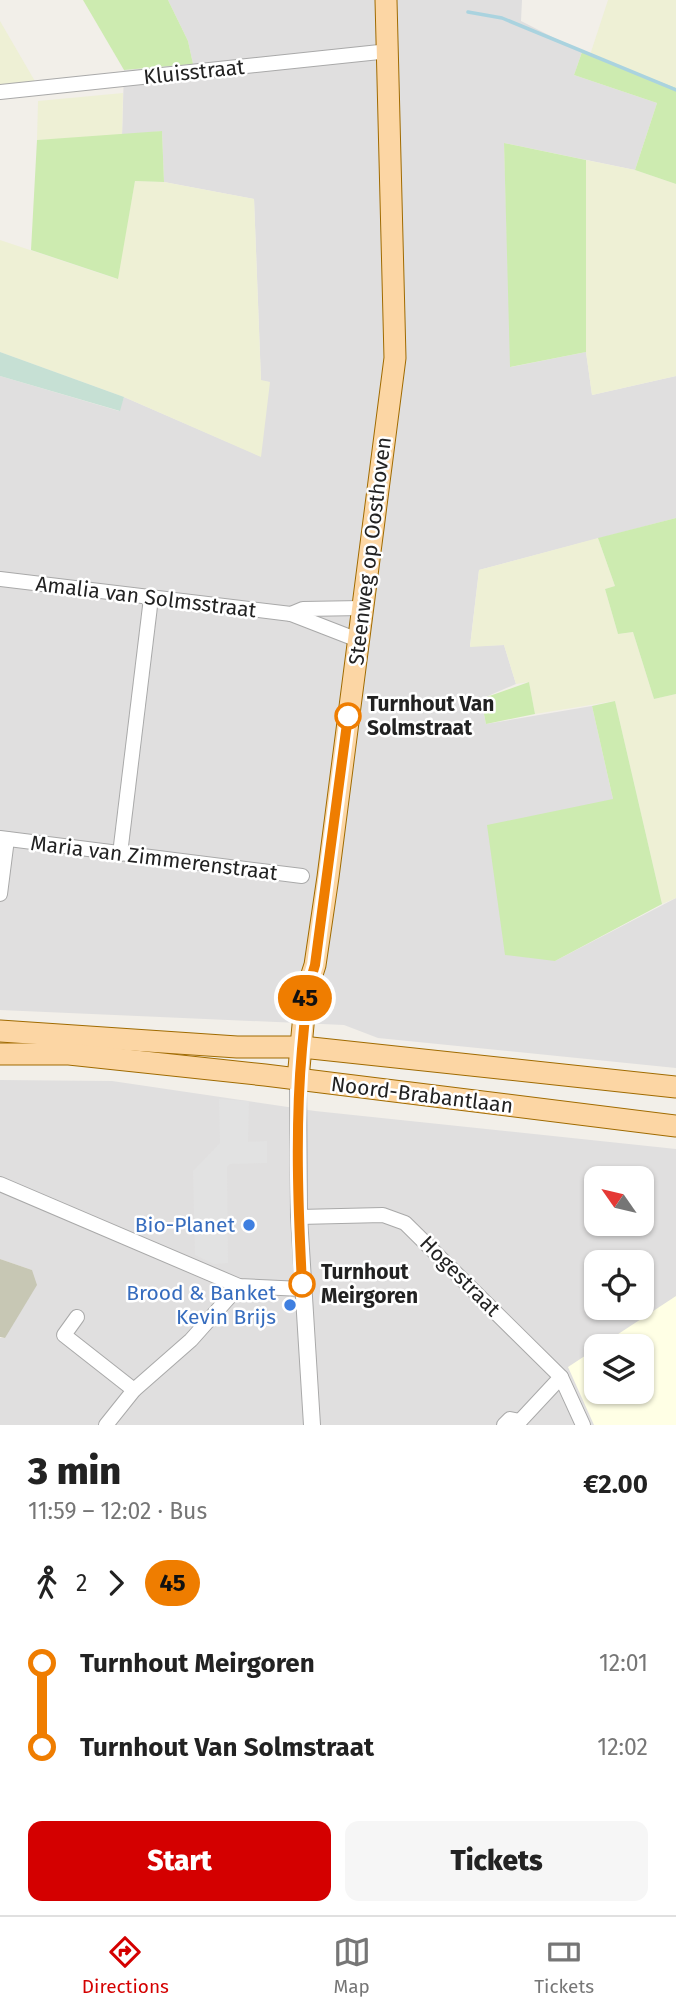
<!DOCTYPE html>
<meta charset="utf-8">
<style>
body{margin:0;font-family:"Fira Sans",sans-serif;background:#f6f6f6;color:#222;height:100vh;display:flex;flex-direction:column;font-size:26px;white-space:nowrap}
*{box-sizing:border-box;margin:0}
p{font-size:23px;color:#767676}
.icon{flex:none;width:38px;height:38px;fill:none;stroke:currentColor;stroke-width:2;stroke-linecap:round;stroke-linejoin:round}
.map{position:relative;height:1425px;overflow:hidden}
.drawer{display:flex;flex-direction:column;background:#fff;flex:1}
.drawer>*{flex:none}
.badge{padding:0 14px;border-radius:23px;font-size:24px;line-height:46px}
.needle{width:46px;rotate:304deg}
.tools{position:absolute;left:584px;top:1166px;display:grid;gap:14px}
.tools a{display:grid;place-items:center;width:70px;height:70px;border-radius:14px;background:#fff;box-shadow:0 2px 5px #0004;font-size:35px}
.map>.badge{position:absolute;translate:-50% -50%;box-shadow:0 0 0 4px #fff}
.legs{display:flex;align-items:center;gap:10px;height:77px;padding:0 28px;font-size:23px}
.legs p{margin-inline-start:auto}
.overview{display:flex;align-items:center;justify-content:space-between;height:119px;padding:0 28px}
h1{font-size:38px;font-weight:800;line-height:52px}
.cta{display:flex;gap:14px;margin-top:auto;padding:14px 28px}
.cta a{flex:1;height:80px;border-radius:14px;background:#d40000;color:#fff;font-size:28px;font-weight:800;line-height:80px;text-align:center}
.cta a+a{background:#f6f6f6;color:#222}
ul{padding:0 28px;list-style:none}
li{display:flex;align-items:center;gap:24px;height:84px;font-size:26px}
li i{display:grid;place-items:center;width:10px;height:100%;margin:0 9px;background:currentColor}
li i::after{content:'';width:18px;height:18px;margin:-9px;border:5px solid;border-radius:50%;background:#fff}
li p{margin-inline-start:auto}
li:first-child i{background:linear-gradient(#0000 50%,currentColor 0)}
li:last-child i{background:linear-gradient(currentColor 50%,#0000 0)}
.dock{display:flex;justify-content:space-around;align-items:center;height:98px;border-top:2px solid #e0e0e0;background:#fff;font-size:19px;color:#767676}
.dock a{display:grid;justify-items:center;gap:4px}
.dock .current{color:#d40000}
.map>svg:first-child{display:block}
</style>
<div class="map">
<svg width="676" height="1425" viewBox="0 0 676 1425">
<rect width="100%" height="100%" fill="#f2efe9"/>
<g fill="#e0dfdf" fill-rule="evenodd">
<path d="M168,0H522L521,21L582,52L574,75L657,103L635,170L504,143L511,367L586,352L592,395L676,376V518L479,570L470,646L504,645L516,684L481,699L486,724L592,706L613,799L555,961L676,898V1068L378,1038L344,1025L0,1010V376L119,411L124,397L260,456L269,382L261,381L254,199L164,182L162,131L122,136L124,70L193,64L188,41Z"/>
<path d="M0,1080L112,1081L315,1111L676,1149V1425H0V1338H5L32,1270L0,1259ZM597,1178H642V1223H597ZM597,1262H642V1307H597ZM597,1346H642V1391H597Z"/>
</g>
<path fill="#ffffe5" d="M676,1296V1425H594L568,1367L597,1348V1391H642V1346H600Z"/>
<path fill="#c7c7b4" d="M0,1259L32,1270L37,1285L5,1338L0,1337Z"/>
<g fill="#eef0d5">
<path d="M608,0H676V88L590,55Z"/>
<path d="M0,21L36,83L0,89Z"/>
<path d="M123,93L122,136L37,140L38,101Z"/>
<path d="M586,160L635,170L676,184V376L592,395L586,352Z"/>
<path d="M135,181L164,182L254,199L261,380L270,382L261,457L124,397L0,352V240L117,279Z"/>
<path d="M598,538L615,586L605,589L618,634L633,632L654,699L676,694V898L662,904L615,701L535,714L529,682L516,684L504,645L470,647L479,570Z"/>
</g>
<g fill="#cdebb0">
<path d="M83,0H168L188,41L193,64L124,70Z"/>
<path d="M582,52L676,88V184L635,170L657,103L574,75Z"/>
<path d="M162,131L164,182L135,181L118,279L31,250L37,140Z"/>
<path d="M504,143L586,160V352L510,367Z"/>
<path d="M676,518V694L654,699L633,632L618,634L605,589L615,586L598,538Z"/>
<path d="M529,682L535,714L486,724L481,699Z"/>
<path d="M615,701L662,904L555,961L505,955L487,825L613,799L592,706Z"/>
</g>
<path fill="#c6e0d4" d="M0,352L124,397L120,411L0,376Z"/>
<path fill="#e2e2e2" d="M219,1099L249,1101L248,1142L267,1141V1163L230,1164L227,1167L228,1263L214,1264L195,1255L193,1171L220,1143Z"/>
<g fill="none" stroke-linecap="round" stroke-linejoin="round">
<path stroke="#aad3df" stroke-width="3.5" d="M468,12L502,18L676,90"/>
<defs>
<g id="minor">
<path d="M0,92L389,51"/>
<path d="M0,579L291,614L358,640"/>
<path d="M291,614L303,609L362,608"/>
<path d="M0,838L302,876"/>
<path d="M120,854L151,598"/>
<path d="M0,894L7,839"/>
<path d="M0,1184L239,1286L302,1289"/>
<path d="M299,1217L383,1215L405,1223L561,1377L583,1425"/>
<path d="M77,1317L64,1335L134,1390"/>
<path d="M520,1421L561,1377"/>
<path d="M106,1425L134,1390L191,1340L239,1286"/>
<path d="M504,1425L510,1419L520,1421"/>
</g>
<path id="tertiary" d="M298,1079L299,1217L312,1425"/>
<g id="primary">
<path d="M0,1031L237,1047H302L676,1087"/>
<path d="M0,1054H69L265,1075L676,1126"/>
<path d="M298,1079L306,993L315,965L328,877L395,358L386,0"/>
</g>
</defs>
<use href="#minor" stroke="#a9a9a9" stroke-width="16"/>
<use href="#tertiary" stroke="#a9a9a9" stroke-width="18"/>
<use href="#primary" stroke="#a06b00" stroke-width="23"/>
<use href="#minor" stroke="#fff" stroke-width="14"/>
<use href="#tertiary" stroke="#fff" stroke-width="16"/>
<use href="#primary" stroke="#fcd6a4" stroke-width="21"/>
</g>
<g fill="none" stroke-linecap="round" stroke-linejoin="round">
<defs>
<path id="line-1" d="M302,1284C298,1205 295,1127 302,1049C305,1019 306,993 315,965L348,716"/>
</defs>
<use href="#line-1" stroke="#fff" stroke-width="16"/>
<use href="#line-1" stroke="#ef7d00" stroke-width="10"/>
</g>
<g fill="#fff" stroke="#ef7d00" stroke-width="3.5">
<circle cx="348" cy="716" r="12"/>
<circle cx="302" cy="1284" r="12"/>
</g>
<g fill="#3f7fe0" stroke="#fff" stroke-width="2.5">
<circle cx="249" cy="1225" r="7"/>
<circle cx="290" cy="1305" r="7"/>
</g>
<g text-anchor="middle" stroke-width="5" stroke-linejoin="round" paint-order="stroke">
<g font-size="21" fill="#222" stroke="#fff">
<text transform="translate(194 72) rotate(-6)" y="7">Kluisstraat</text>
<text transform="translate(370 551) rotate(-83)" y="7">Steenweg op Oosthoven</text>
<text transform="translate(146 597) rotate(7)" y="7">Amalia van Solmsstraat</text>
<text transform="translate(154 858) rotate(7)" y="7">Maria van Zimmerenstraat</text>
<text transform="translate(422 1095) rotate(7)" y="7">Noord-Brabantlaan</text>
<text transform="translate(460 1276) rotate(45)" y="7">Hogestraat</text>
</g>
<g font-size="21" font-weight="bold" fill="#222" stroke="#fff" text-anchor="start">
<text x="367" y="711">Turnhout Van<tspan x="367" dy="24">Solmstraat</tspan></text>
<text x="321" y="1279">Turnhout<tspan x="321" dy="24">Meirgoren</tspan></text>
</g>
<g font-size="21" fill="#366cbe" stroke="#fff" text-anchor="end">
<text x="235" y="1232">Bio-Planet</text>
<text x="276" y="1300">Brood &amp; Banket<tspan x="276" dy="24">Kevin Brijs</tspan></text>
</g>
</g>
</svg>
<div class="tools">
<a><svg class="needle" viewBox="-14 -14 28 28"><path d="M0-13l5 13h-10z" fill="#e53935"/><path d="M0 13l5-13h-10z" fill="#767676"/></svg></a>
<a><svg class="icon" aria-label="locate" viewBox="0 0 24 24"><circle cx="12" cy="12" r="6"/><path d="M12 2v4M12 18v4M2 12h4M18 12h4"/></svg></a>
<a><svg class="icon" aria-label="layers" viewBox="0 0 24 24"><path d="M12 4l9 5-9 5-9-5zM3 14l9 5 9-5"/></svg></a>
</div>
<b class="badge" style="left:305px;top:998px;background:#ef7d00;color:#111">45</b>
</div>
<section class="drawer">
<div class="overview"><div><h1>3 min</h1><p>11:59 – 12:02 · Bus</p></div><b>€2.00</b></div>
<div class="legs"><svg class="icon" aria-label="walk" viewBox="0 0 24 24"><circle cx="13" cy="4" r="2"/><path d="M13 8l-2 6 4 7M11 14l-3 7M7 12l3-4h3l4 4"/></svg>2<svg class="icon" aria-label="forward" viewBox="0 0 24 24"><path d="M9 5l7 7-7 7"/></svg><b class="badge" style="background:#ef7d00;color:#111">45</b></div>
<ul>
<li><i style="color:#ef7d00"></i><b>Turnhout Meirgoren</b><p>12:01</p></li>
<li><i style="color:#ef7d00"></i><b>Turnhout Van Solmstraat</b><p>12:02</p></li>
</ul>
<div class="cta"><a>Start</a><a>Tickets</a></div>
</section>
<nav class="dock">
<a class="current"><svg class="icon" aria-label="directions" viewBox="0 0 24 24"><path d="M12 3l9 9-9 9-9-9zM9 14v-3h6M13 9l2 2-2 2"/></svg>Directions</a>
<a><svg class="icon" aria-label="map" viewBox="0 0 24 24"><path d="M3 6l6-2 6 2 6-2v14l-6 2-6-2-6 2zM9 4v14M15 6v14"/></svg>Map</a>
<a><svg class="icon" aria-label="tickets" viewBox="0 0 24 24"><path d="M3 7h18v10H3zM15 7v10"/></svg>Tickets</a>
</nav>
